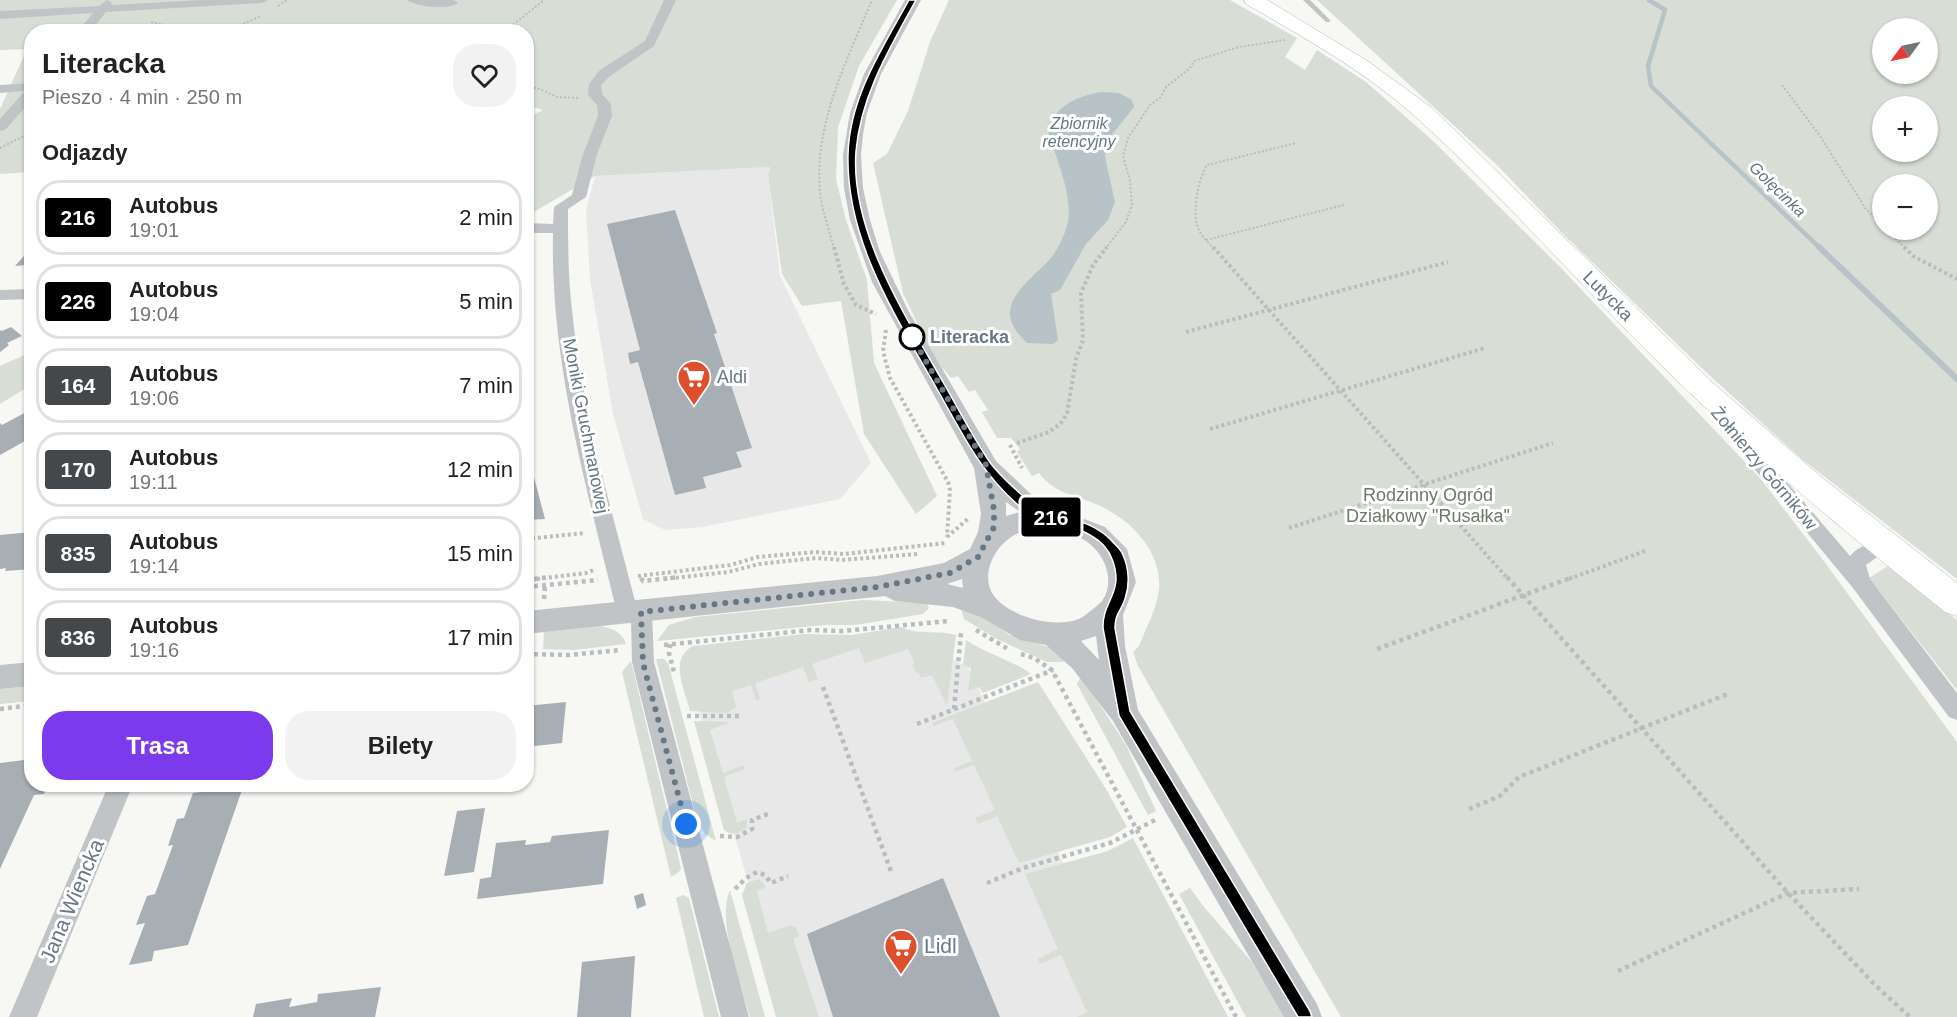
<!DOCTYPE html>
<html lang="pl">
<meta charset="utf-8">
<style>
body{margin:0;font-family:Helvetica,sans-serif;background:#f2f2f2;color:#222;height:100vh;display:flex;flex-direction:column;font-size:22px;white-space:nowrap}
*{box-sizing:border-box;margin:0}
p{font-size:20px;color:#767676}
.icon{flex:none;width:33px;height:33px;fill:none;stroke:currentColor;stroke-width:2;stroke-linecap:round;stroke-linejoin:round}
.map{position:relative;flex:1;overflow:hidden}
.details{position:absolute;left:24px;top:24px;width:510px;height:768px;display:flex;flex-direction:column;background:#fff;border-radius:24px;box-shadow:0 2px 4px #0004}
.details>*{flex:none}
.badge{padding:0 12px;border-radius:4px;font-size:21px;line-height:39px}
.needle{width:39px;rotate:237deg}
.fabs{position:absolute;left:1872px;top:18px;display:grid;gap:12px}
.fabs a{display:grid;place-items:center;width:66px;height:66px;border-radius:50%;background:#fff;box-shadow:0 2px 4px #0004;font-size:30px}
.you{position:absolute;width:30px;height:30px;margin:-15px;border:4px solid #fff;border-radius:50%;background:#1a73e8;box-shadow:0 0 0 9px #1a73e833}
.map>.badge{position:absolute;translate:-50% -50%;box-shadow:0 0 0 3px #fff}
h2{padding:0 18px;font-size:22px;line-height:54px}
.round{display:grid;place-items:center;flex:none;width:63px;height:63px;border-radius:24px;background:#f2f2f2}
.summary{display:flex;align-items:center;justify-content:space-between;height:102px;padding:0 18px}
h1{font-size:28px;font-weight:700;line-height:45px}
.action{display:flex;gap:12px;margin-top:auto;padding:12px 18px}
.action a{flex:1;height:69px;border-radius:24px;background:#7c3aed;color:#fff;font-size:24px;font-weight:700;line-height:69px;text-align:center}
.action a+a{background:#f2f2f2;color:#222}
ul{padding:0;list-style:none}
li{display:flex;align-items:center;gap:18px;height:75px;margin:0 12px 9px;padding:0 6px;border:3px solid #e0e0e0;border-radius:24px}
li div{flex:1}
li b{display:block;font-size:22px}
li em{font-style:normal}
li .badge{min-width:66px;font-weight:700;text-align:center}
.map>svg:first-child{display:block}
</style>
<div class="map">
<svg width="1957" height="1017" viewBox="0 0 1957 1017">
<rect width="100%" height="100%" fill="#f7f7f4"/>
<g fill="#e7e8e7">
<path d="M770,167L768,175L780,276L871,463L840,499L702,527L665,530L643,519L613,414L590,279L586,211L595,176Z"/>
<path d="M915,641L968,667L1138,1017H787L690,681L705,663Z"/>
</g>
<g fill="#d8ddd5" fill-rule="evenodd">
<path d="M0,0H897L859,66L838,127L836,179L846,220L867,280L874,363L937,496L916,514L864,434L841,301L802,306L782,274L768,175L770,167L595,176L527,216V118L543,110L527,105L526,32H32L31,172L0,174V109L27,49L0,50Z"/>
<path d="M949,0H1230L1297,38L1285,57L1305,70L1317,50L1366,82L1432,140L1560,267L1760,478L1820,556L1957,742V1017H1341L1138,666L1133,652L1139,646C1146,628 1157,608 1159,589C1162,552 1131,519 1098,505C1075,495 1055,494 1039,473L1032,476L1017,452L1020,449L1011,438H997L982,412L988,410L975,390L969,392L958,376L951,378L933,357L903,293L873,163L887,154L908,111L930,42Z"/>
<path d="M1317,0H1957V579L1803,460L1708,374L1565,236L1498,166ZM1882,28H1928V74H1882ZM1882,106H1928V152H1882ZM1882,184H1928V230H1882Z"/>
<path d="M31,352V385L0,404V366Z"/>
<path d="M1888,566L1957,620V690L1869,578Z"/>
<path d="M863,600L927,603L929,608L923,614L855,625H825L657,641L669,625L695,617Z"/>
<path d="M960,605L982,615L1008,634L1052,648L1069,659L1062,662H1047L997,639L964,619Z"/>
<path d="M600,626C612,629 622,631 626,644L574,650L543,649L544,632Z"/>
<path d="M901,627C916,635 938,630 956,635L947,705L932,675L921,678L918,672L916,673L912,665L915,663L908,649L865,663L859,648L812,664L818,679L809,682L803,667L755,683L760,699L756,700L751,685L732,691L736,707L727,713L690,711C685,690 668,659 693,646L804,634L852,635Z"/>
<path d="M966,640C987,654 1012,660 1031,674L983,693L979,687L968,691L971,668L963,665Z"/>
<path d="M656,659H664L668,663L716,841L705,834L697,820Z"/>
<path d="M631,661L681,868L679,872L671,877L622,672Z"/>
<path d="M1081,676L1126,745L1156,811L1148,815L1077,684Z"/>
<path d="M1038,682L1106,789L1127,827L1110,837L1019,863L997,816L978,824L975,818L995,810L974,765L954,772L953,769L972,761L953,719L933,726L932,723Z"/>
<path d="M31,686V701L0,704V689Z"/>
<path d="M694,721L730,722L710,730L723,773L744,765V769L724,777L737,823L747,819V827C739,834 733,836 724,830Z"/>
<path d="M1133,838L1228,1017H1077L1087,1012L1061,955L1039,964L1038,959L1058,949L1025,874L1108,851Z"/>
<path d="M759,879L766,887L757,891L768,933L791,925L792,927L796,926L799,936L793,939L819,1017H776L742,895L747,883Z"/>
<path d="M1190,888L1204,907L1251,961L1285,1017H1246L1179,894Z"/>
<path d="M730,890L765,1017H750C741,983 716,922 730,890Z"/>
<path d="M683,895L689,898L719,1017H704L676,898Z"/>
</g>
<path fill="#b7c3c7" d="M1102,92L1119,93L1132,100L1134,107L1107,141L1105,157L1115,202L1108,220L1086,244L1060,290L1051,294L1058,340L1053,344L1027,343C988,307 1025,286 1050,259C1057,251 1064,236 1067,226C1075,198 1055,156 1047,128C1058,105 1077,96 1102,92Z"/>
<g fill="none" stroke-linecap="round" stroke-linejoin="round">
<path stroke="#b7c3c7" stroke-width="4.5" d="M1649,0L1665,10L1648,66L1651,86L1821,249"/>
<path stroke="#b7c3c7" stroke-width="6" d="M1819,247L1957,379"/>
</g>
<g fill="#a7afb5">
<path d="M675,210L717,333L714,334L752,448L736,452L742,467L703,477L706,488L675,495L638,362L630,364L628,353L640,350L607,224Z"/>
<path d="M32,247V268L24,269L27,265L15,266Z"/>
<path d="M11,327L22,336L7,343L9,345L0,352V330L2,331Z"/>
<path d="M32,409V437L0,455V423L2,425Z"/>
<path d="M526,477H534L545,519L526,520Z"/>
<path d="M32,532V569L5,571L6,568L0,569V535Z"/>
<path d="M566,702L562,743L526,747V706Z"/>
<path d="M32,759V784H48L44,794L34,795L0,869V763Z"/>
<path d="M243,787L188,945L154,951L152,961L129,965L145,923L136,925L147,896L155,894L173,845L168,846L177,819L184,818L193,793Z"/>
<path d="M485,808L474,872L444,876L457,811Z"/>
<path d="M609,830L603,884L477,899L480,879L491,877L496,843L526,840L525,845L550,842L552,836Z"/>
<path d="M943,878L1000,1017H833L807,934Z"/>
<path d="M643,893L646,905L637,909L634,896Z"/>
<path d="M635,956L631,1017H577L582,962Z"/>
<path d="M381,987L375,1017H253L256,1004L292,998L289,1007L317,1002L318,994Z"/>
</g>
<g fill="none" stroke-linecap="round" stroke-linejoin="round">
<defs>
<path id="primary" d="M1244,0H1267L1282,9L1369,62L1432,108L1713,383L1820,476L1957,583V616L1945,612C1846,533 1750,453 1660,364C1578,283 1502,195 1417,118C1366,72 1305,38 1246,4Z"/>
</defs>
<use href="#primary" stroke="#b3b8bb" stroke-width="1"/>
<g stroke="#babdbf" stroke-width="2" stroke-dasharray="2 2" stroke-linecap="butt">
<path d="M278,6L287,0"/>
<path d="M151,22L196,32"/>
<path d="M225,32L261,16"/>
<path d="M499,32L509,28L544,0"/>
<path d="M1782,85L1820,136L1866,209L1882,225"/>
<path d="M526,86L540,89L557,97L580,98"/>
<path d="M0,148L32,132"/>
<path d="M1887,230L1906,249"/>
<path d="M1206,240L1344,205"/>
<path d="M834,249C830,233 824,216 821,200C811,129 846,63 872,0"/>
<path d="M1105,249L1126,222L1132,205L1130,181L1123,156L1128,138L1150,105L1160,98L1166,87L1190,68L1194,61L1239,47L1285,40"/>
<path d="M1214,249C1209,243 1202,237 1199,230C1191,214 1198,180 1207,165L1296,143"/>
</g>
<g stroke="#babdbf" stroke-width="4" stroke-dasharray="3 3" stroke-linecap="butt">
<path d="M834,247L844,284L856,305L876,314"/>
<path d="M1213,247L1508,579"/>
<path d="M1904,247L1913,256L1957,279"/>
<path d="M886,330L883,351L890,378L948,482L950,490L947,537"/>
<path d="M1186,332L1448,262"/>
<path d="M1210,429L1485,348"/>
<path d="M1017,443L1049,432L1061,423L1067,413L1076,359L1083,340L1081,293L1093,265L1107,247"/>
<path d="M1010,445L1022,468"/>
<path d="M1289,528L1553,443"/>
<path d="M947,537L969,518"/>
<path d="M526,539L585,533"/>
<path d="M638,576L730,565L758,557L816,552L844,554L946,543"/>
<path d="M537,579L586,573L596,569"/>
<path d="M664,579L728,572L759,564L816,558L842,560L918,554"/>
<path d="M1569,579L1645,551"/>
</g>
<g stroke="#babdbf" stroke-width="4.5" stroke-dasharray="4 4" stroke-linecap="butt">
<path d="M1507,577L1788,893L1875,985L1910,1017"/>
<path d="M641,578L643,581L679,577"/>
<path d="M526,580L550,577"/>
<path d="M526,587L598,580"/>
<path d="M544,599L545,585"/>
<path d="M528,601L530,590"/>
<path d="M976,630L1008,649"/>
<path d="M670,644L669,653L674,672"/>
<path d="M664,645L811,630L842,631L949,621"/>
<path d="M1377,649L1573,577"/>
<path d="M526,654L569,655L621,650"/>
<path d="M1021,654L1034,658L1052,670L1236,1017"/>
<path d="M823,687L892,874"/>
<path d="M0,709L32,705"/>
<path d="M954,709L961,633"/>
<path d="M687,716H741"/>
<path d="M917,724L1053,670"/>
<path d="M1469,809L1500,796L1519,777L1730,693"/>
<path d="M720,836L737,837L752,829V820L768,814"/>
<path d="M987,883L1023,868L1110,843L1155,820"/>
<path d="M735,889L746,878L757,872L765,875L771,883L788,876"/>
<path d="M1618,971L1788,893L1859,889"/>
</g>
<path fill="#c0c4c7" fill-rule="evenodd" d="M1303,0H1310L1330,20V22H1326Z"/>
<g fill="#c0c4c7" fill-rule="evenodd">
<path d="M107,0L111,2L112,5L201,0H268L262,3L106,12L90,32H77L93,13L0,19V11L99,6Z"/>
<path d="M407,0H454L458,3C449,10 416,7 407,0Z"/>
<path d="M664,0H676L654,46L610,76L601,85L602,94L611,104L612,116L597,154L586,197L568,209C568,243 568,276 572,310C582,410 611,508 636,605L641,603L648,606L652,612L654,662L749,1017H721L632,662L631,621L621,619L617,613C587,489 550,362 553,233H526V223L553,224L554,207L572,195L583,154L598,116L597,105L588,95L589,84L600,70L645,41Z"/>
<path d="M32,83V100L5,130L0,131V119L25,91L0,93V85Z"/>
<path d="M32,289V299L0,300V290Z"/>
<path d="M1728,419L1734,420L1850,556C1860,544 1882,538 1897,542L1900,548L1897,554L1876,558L1866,565L1870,579L1957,693V720L1949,717L1853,588L1722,430L1719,425L1722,420Z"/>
<path d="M109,784H133L37,1017H9Z"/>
</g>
<g fill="#c0c4c7" fill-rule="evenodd">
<path d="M905,0H921L881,74L867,113L863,134L861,155L863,188L870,220L880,252L909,312L996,461L1034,497L1053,507L1105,527L1127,549L1136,582L1123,615L1125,646L1138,710L1317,1004L1322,1017H1284L1113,721L1072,668L1046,645L1020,640L981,617L953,607L895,601L885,596L526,634V611L877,576L944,563L970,549L978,532L981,514L974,468L872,282L850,220L844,188L843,155L850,113L864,74ZM1006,502L1020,512L1006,516ZM1052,528C1063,532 1077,535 1086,541C1105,554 1116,581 1102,601C1098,605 1093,609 1088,613C1066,634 1003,617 991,591C981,568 999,540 1021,532C1030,528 1042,528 1052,528ZM962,579L963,588L947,584ZM1096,636L1099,660L1081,641Z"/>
<path d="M32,662V686L0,689V665Z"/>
</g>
<use href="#primary" fill="#fff" fill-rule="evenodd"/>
</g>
<path fill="#000" stroke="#fff" stroke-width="1.5" d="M909,0H916C890,48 861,95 856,151C850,231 905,315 943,382C958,408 972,436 989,461C998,474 1012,486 1024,497C1049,520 1087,514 1112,541C1115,545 1121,549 1123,555C1129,568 1130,585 1125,599C1121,612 1115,613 1115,628L1130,711L1310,1011L1312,1017H1298L1119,716L1103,628C1102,600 1125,593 1112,559C1099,522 1042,527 1017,504C980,472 961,431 937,389C896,317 846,241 848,155C849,98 883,47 909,0Z"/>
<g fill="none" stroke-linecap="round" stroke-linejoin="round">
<path stroke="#677884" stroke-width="6" stroke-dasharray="0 10.8" d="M686,824L643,663L641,612L877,587L950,573L978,557L994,527V510L986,465L912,337"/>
</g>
<defs>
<symbol id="supermarket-pin" viewBox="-11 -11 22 30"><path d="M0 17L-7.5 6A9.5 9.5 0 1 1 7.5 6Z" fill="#dd4f2d" stroke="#fff"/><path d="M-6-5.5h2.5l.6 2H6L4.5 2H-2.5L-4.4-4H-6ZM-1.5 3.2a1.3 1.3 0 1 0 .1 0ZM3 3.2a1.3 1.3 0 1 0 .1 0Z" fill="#fff"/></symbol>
</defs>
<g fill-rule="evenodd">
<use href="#supermarket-pin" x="675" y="358" width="38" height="52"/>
<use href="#supermarket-pin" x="882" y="927" width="38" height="52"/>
</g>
<circle fill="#fff" stroke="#000" stroke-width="3" cx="912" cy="337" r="12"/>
<g text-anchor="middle" stroke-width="6" stroke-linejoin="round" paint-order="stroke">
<g font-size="16" font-style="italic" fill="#637980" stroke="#fff">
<text x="1079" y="129">Zbiornik<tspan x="1079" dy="18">retencyjny</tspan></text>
<text transform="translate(1778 189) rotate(44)" y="6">Golęcinka</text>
</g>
<g font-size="18" fill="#677884" stroke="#fff">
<text transform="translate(1608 296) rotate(45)" y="6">Lutycka</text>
<text transform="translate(586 426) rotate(79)" y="6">Moniki Gruchmanowej</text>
<text transform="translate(1764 468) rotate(50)" y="6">Żołnierzy Górników</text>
</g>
<g font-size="18" font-weight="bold" fill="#677884" stroke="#fff" text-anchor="start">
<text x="930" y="343">Literacka</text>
</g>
<g font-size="18" fill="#677884" stroke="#fff" text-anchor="start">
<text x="717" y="383">Aldi</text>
</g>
<g font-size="18" fill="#6b7b65" stroke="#fff">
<text x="1428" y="501">Rodzinny Ogród<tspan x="1428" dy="21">Działkowy "Rusałka"</tspan></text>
</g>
<g font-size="21" fill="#677884" stroke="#fff">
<text transform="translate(72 901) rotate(-67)" y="7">Jana Wiencka</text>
</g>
<g font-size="21" fill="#677884" stroke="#fff" text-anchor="start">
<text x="924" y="953">Lidl</text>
</g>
</g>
</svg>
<div class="fabs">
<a><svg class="needle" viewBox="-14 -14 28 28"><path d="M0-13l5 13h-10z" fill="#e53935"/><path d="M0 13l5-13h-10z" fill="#767676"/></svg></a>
<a>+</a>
<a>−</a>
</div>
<div class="you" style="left:686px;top:824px"></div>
<b class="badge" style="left:1051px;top:517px;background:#000;color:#fff">216</b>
<section class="details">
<div class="summary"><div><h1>Literacka</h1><p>Pieszo · 4 min · 250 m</p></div><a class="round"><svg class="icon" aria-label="heart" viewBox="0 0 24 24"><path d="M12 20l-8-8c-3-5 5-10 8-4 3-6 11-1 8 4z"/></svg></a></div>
<h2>Odjazdy</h2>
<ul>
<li><span class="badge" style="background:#000;color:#fff">216</span><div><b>Autobus</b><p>19:01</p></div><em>2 min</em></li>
<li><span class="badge" style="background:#000;color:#fff">226</span><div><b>Autobus</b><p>19:04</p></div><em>5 min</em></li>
<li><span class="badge" style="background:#45484a;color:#fff">164</span><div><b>Autobus</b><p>19:06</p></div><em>7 min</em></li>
<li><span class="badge" style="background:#45484a;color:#fff">170</span><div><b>Autobus</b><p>19:11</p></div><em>12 min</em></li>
<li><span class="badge" style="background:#45484a;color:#fff">835</span><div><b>Autobus</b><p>19:14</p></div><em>15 min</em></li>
<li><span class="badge" style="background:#45484a;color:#fff">836</span><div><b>Autobus</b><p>19:16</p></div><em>17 min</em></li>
</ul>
<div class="action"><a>Trasa</a><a>Bilety</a></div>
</section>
</div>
